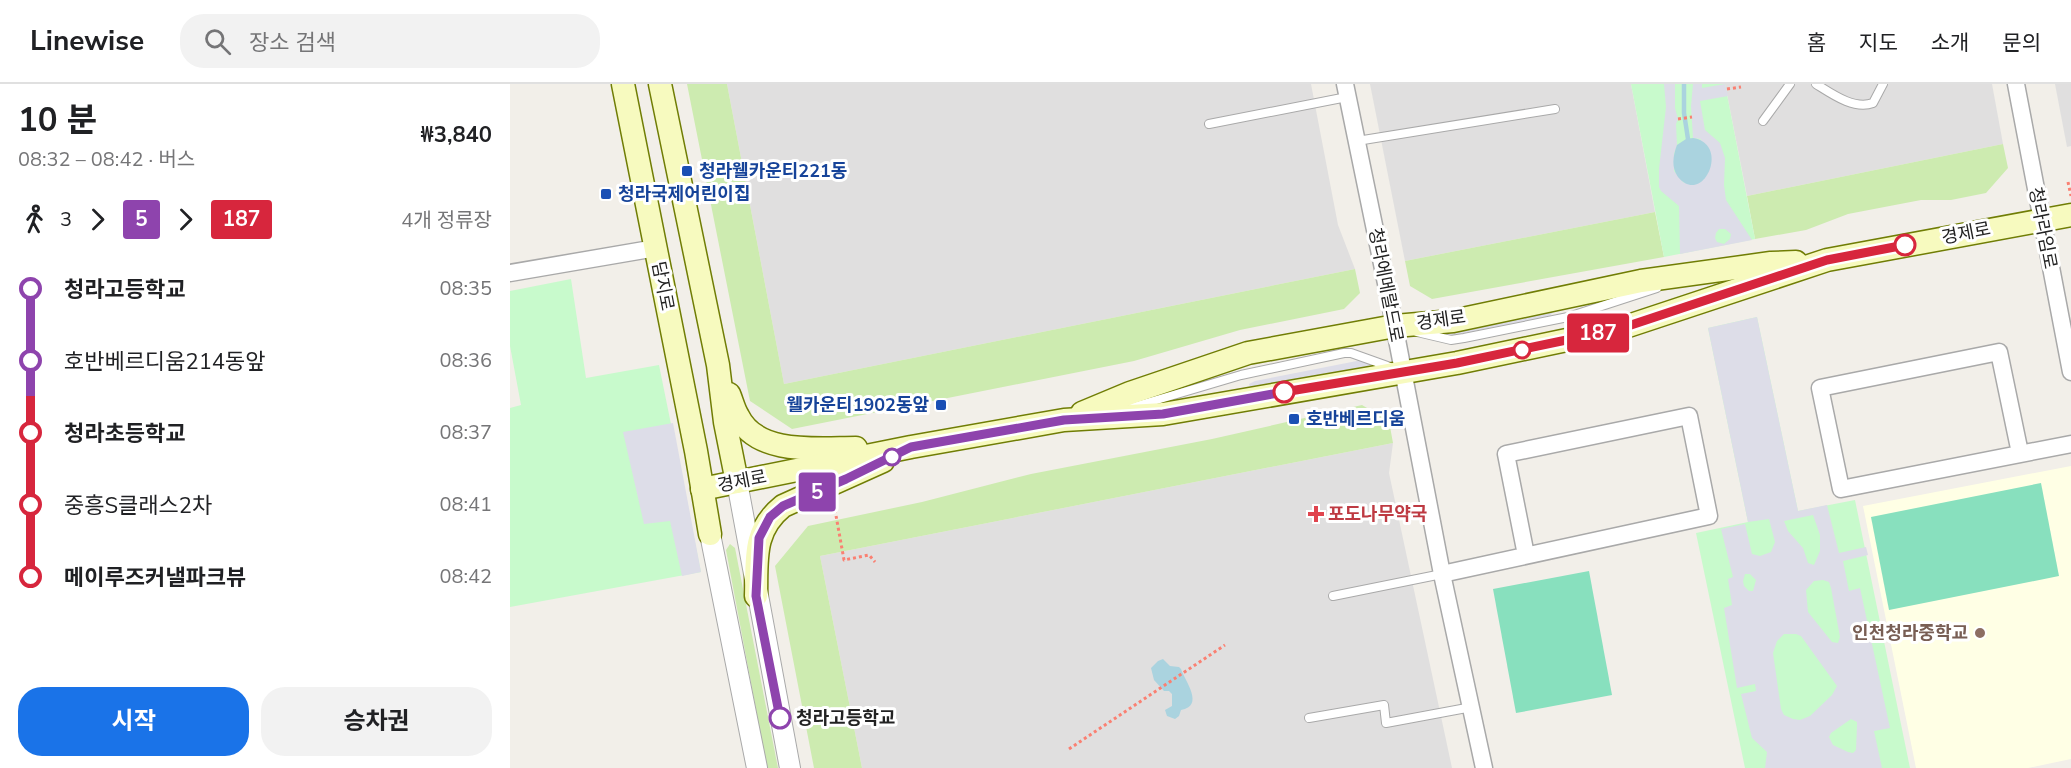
<!DOCTYPE html>
<html lang="ko">
<meta charset="utf-8">
<style>
body{margin:0;font-family:"Nunito Sans","Noto Sans KR",sans-serif;background:#f2f2f2;color:#202124;height:100vh;display:flex;flex-direction:column;font-size:22px;white-space:nowrap}
*{box-sizing:border-box;margin:0}
p{font-size:20px;color:#757577}
.icon{flex:none;width:33px;height:33px;fill:none;stroke:currentColor;stroke-width:2;stroke-linecap:round;stroke-linejoin:round}
.map{position:relative;flex:1;overflow:hidden}
.details{display:flex;flex-direction:column;background:#fff;width:510px}
.details>*{flex:none}
.badge{padding:0 12px;border-radius:4px;font-size:21px;line-height:39px}
.map>.badge{position:absolute;translate:-50% -50%;box-shadow:0 0 0 3px #fff}
.legs{display:flex;align-items:center;gap:9px;height:66px;padding:0 18px;font-size:20px}
.legs p{margin-inline-start:auto}
.summary{display:flex;align-items:center;justify-content:space-between;height:102px;padding:0 18px}
h1{font-size:33px;font-weight:700;line-height:45px}
.action{display:flex;gap:12px;margin-top:auto;padding:12px 18px}
.action a{flex:1;height:69px;border-radius:24px;background:#1a73e8;color:#fff;font-size:24px;font-weight:700;line-height:69px;text-align:center}
.action a+a{background:#f2f2f2;color:#202124}
ul{padding:0 18px;list-style:none}
li{display:flex;align-items:center;gap:21px;height:72px;font-size:22px}
li i{display:grid;place-items:center;width:9px;height:100%;margin:0 8px;background:currentColor}
li i::after{content:'';width:15px;height:15px;margin:-8px;border:4px solid;border-radius:50%;background:#fff}
li p{margin-inline-start:auto}
li:first-child i{background:linear-gradient(#0000 50%,currentColor 0)}
li:last-child i{background:linear-gradient(currentColor 50%,#0000 0)}
header{display:flex;align-items:center;gap:36px;box-sizing:border-box;height:84px;padding:0 30px;background:#fff;border-bottom:2px solid #e0e0e0}
header strong{font-size:28px}
nav{display:flex;gap:33px;margin-inline-start:auto;font-size:21px}
.search{width:420px;height:54px;background:#f2f2f2;display:flex;align-items:center;gap:15px;box-sizing:border-box;padding:0 21px;border-radius:24px;color:#757577;font-size:22px}
main{display:flex;flex:1;min-height:0}
.map>svg:first-child{display:block}
</style>
<header>
<strong>Linewise</strong>
<div class="search"><svg class="icon" aria-label="search" viewBox="0 0 24 24"><circle cx="10" cy="10" r="6"/><path d="M15 15l6 6"/></svg>장소 검색</div>
<nav><a>홈</a><a>지도</a><a>소개</a><a>문의</a></nav>
</header>
<main>
<section class="details">
<div class="summary"><div><h1>10 분</h1><p>08:32 – 08:42 · 버스</p></div><b>₩3,840</b></div>
<div class="legs"><svg class="icon" aria-label="walk" viewBox="0 0 24 24"><circle cx="13" cy="4" r="2"/><path d="M13 8l-2 6 4 7M11 14l-3 7M7 12l3-4h3l4 4"/></svg>3<svg class="icon" aria-label="forward" viewBox="0 0 24 24"><path d="M9 5l7 7-7 7"/></svg><b class="badge" style="background:#8e44ad;color:#fff">5</b><svg class="icon" aria-label="forward" viewBox="0 0 24 24"><path d="M9 5l7 7-7 7"/></svg><b class="badge" style="background:#d7263d;color:#fff">187</b><p>4개 정류장</p></div>
<ul>
<li><i style="color:#8e44ad"></i><b>청라고등학교</b><p>08:35</p></li>
<li><i style="color:#8e44ad"></i><span>호반베르디움214동앞</span><p>08:36</p></li>
<li><i style="color:#d7263d"></i><b>청라초등학교</b><p>08:37</p></li>
<li><i style="color:#d7263d"></i><span>중흥S클래스2차</span><p>08:41</p></li>
<li><i style="color:#d7263d"></i><b>메이루즈커낼파크뷰</b><p>08:42</p></li>
</ul>
<div class="action"><a>시작</a><a>승차권</a></div>
</section>
<div class="map">
<svg width="1561" height="684" viewBox="0 0 1561 684">
<rect width="100%" height="100%" fill="#f2efe9"/>
<g fill="#e0dfdf">
<path d="M217,0H801L828,141L845,185L274,300Z"/>
<path d="M860,0H1121L1145,128L895,177Z"/>
<path d="M1215,0H1482L1493,60L1237,112Z"/>
<path d="M1545,0H1561V62L1557,63Z"/>
<path d="M883,359L879,389L942,684H352L310,472Z"/>
</g>
<path fill="#ffffe5" d="M1561,382V675L1518,684H1406L1353,422Z"/>
<g fill="#cdebb0">
<path d="M177,0H217L274,300L845,185L850,209L834,225L730,246L624,277L282,345L240,317Z"/>
<path d="M1493,60L1498,84L1476,109L1441,116H1411L1338,130L1296,146L1245,155L1237,112Z"/>
<path d="M1145,128L1154,173L922,215L900,202L895,177Z"/>
<path d="M852,321L879,337L883,359L310,472L352,684H304L265,482L298,442L412,418L521,390L702,355Z"/>
<path d="M220,460L225,464L268,684H257L216,466Z"/>
</g>
<g fill="#c8facc">
<path d="M1121,0H1215L1245,155L1154,173Z"/>
<path d="M61,195L76,294L149,281L191,488L0,523V324L11,321L0,262V207Z"/>
<path d="M1247,233L1288,427L1345,416L1400,684H1235L1186,449L1238,438L1198,244Z"/>
</g>
<g fill="#88e0be">
<path d="M1531,399L1549,492L1379,526L1361,433Z"/>
<path d="M1079,487L1102,611L1006,629L983,505Z"/>
</g>
<g fill="#dddde8" fill-rule="evenodd">
<path d="M1154,0H1165V24L1168,35L1166,40L1167,61L1164,70V87L1174,99L1191,55L1183,54L1181,22L1183,0H1192V4L1215,0L1218,12L1190,17L1195,46L1210,59L1215,74L1214,101L1216,116L1242,156L1170,170L1169,122L1151,107L1149,103V85L1156,23ZM1209,145H1215L1221,150L1220,155L1214,160L1207,158L1205,154L1206,149Z"/>
<path d="M1044,227L1040,232L941,252H931L930,247Z"/>
<path d="M1247,233L1288,427L1317,421L1329,469L1356,463L1358,471L1333,477L1339,507L1350,504L1380,644L1364,647L1372,684H1255L1257,668L1242,654L1231,610L1246,607L1245,600L1227,604L1214,524L1222,521L1218,495L1223,493L1211,445L1235,440L1242,470L1250,472L1261,468L1265,458L1259,435L1238,438L1198,244ZM1303,431L1310,451V467L1304,481L1298,479L1293,464L1278,447L1274,437ZM1235,490H1240L1246,496L1243,507H1239L1234,502L1233,497ZM1313,496L1319,498L1321,504L1330,553L1328,559L1322,558L1298,528L1296,506L1304,497ZM1274,550H1286L1291,552L1327,602L1322,611L1300,632L1290,636L1283,635L1274,631L1271,625L1263,569L1267,557ZM1341,635L1347,638V641L1346,666L1343,669L1338,668L1323,661L1319,653L1321,649Z"/>
<path d="M857,275L860,280L858,282L740,303L739,300L745,297Z"/>
<path d="M163,339L191,488L172,492L160,437L134,440L113,348Z"/>
</g>
<g fill="#aad3df">
<path d="M1183,54C1221,60 1193,123 1168,93C1161,83 1163,72 1167,61L1176,55Z"/>
<path d="M653,575L660,582L669,583L671,585C675,597 695,622 671,626L669,632L665,635L657,632L655,626L662,622V610L659,607H654L644,596L641,584L648,577Z"/>
</g>
<g fill="none" stroke-linecap="round" stroke-linejoin="round">
<path stroke="#aad3df" stroke-width="4.5" d="M1174,0V29L1178,55"/>
<defs>
<g id="service">
<path d="M1306,0C1322,10 1344,26 1363,19L1373,0"/>
<path d="M1253,37L1280,0"/>
<path d="M699,40L837,13"/>
<path d="M847,57L1045,25"/>
<path d="M907,248L941,256L954,254L1058,233L1147,204"/>
<path d="M623,323L731,291L834,269H841L883,284"/>
<path d="M823,512L932,490"/>
<path d="M799,634L874,621L876,639L962,623"/>
</g>
<g id="minor">
<path d="M835,0L879,214L932,490L974,684"/>
<path d="M1506,0L1561,288"/>
<path d="M0,189L146,164"/>
<path d="M1510,369L1489,268L1310,304L1331,405L1561,360"/>
<path d="M932,490L1199,432L1179,332L996,370L1016,471"/>
</g>
<g id="tertiary">
<path d="M227,398L280,684"/>
<path d="M200,450L247,684"/>
</g>
<g id="secondary">
<path d="M113,0L186,367L200,450"/>
<path d="M150,0L208,281L215,338L227,398"/>
<path d="M219,310C222,317 224,326 228,332C247,372 309,364 346,364"/>
<path d="M572,329L620,309L738,269L885,242L943,237L1131,197L1261,179L1286,178"/>
<path d="M192,405L401,363L554,336L653,330L947,279L1109,245L1317,176L1561,131"/>
<path d="M246,512C247,476 242,447 273,422L373,377"/>
</g>
</defs>
<use href="#service" stroke="#a9a9a9" stroke-width="10"/>
<use href="#minor" stroke="#a9a9a9" stroke-width="19"/>
<use href="#tertiary" stroke="#a9a9a9" stroke-width="22"/>
<use href="#secondary" stroke="#707d05" stroke-width="25"/>
<g stroke="#fa8072" stroke-width="3" stroke-dasharray="3 3" stroke-linecap="butt">
<path d="M1217,5L1231,3"/>
<path d="M1168,35L1182,33"/>
<path d="M1558,98L1561,112"/>
<path d="M325,426L334,476L359,471L365,478"/>
<path d="M559,665L715,561"/>
</g>
<use href="#service" stroke="#fff" stroke-width="8"/>
<use href="#minor" stroke="#fff" stroke-width="16"/>
<use href="#tertiary" stroke="#fff" stroke-width="20"/>
<use href="#secondary" stroke="#f7fabf" stroke-width="22"/>
</g>
<g fill="none" stroke-linecap="round" stroke-linejoin="round">
<defs>
<path id="line-1" d="M270,634L246,512L249,454L260,433L273,422L336,395L401,363L554,336L653,330L774,308"/>
<path id="line-2" d="M774,308L947,279L1109,245L1317,176L1395,161"/>
</defs>
<use href="#line-1" stroke="#fff" stroke-width="14"/>
<use href="#line-2" stroke="#fff" stroke-width="14"/>
<use href="#line-1" stroke="#8e44ad" stroke-width="9"/>
<use href="#line-2" stroke="#d7263d" stroke-width="9"/>
</g>
<g fill="#1a4fb4" stroke="#fff" stroke-width="2">
<rect x="171" y="81" width="12" height="12" rx="3"/>
<rect x="90" y="104" width="12" height="12" rx="3"/>
<rect x="425" y="315" width="12" height="12" rx="3"/>
<rect x="778" y="329" width="12" height="12" rx="3"/>
</g>
<g fill="#fff" stroke="#d7263d" stroke-width="3">
<circle cx="1395" cy="161" r="10"/>
<circle cx="1012" cy="266" r="8"/>
<circle cx="774" cy="308" r="10"/>
</g>
<g fill="#fff" stroke="#8e44ad" stroke-width="3">
<circle cx="382" cy="373" r="8"/>
<circle cx="270" cy="634" r="10"/>
</g>
<path fill="#e0444e" stroke="#fff" stroke-width="2" d="M803 421h6v6h6v6h-6v6h-6v-6h-6v-6h6z"/>
<circle fill="#8d6e63" stroke="#fff" stroke-width="2" cx="1470" cy="549" r="6"/>
<g text-anchor="middle" stroke-width="6" stroke-linejoin="round" paint-order="stroke">
<g font-size="18" font-weight="bold" fill="#164399" stroke="#fff" text-anchor="start">
<text x="189" y="93">청라웰카운티221동</text>
<text x="108" y="116">청라국제어린이집</text>
<text x="419" y="327" text-anchor="end">웰카운티1902동앞</text>
<text x="796" y="341">호반베르디움</text>
</g>
<g font-size="18" fill="#222" stroke="#fff">
<text transform="translate(1533 144) rotate(79)" y="6">청라라임로</text>
<text transform="translate(1456 149) rotate(-11)" y="6">경제로</text>
<text transform="translate(876 201) rotate(79)" y="6">청라에메랄드로</text>
<text transform="translate(153 202) rotate(79)" y="6">담지로</text>
<text transform="translate(931 236) rotate(-8)" y="6">경제로</text>
<text transform="translate(232 397) rotate(-11)" y="6">경제로</text>
</g>
<g font-size="18" font-weight="bold" fill="#be3a42" stroke="#fff" text-anchor="start">
<text x="818" y="436">포도나무약국</text>
</g>
<g font-size="18" font-weight="bold" fill="#785e54" stroke="#fff" text-anchor="end">
<text x="1458" y="555">인천청라중학교</text>
</g>
<g font-size="18" font-weight="bold" fill="#222" stroke="#fff" text-anchor="start">
<text x="286" y="640">청라고등학교</text>
</g>
</g>
</svg>
<b class="badge" style="left:307px;top:408px;background:#8e44ad;color:#fff">5</b>
<b class="badge" style="left:1088px;top:249px;background:#d7263d;color:#fff">187</b>
</div>
</main>
